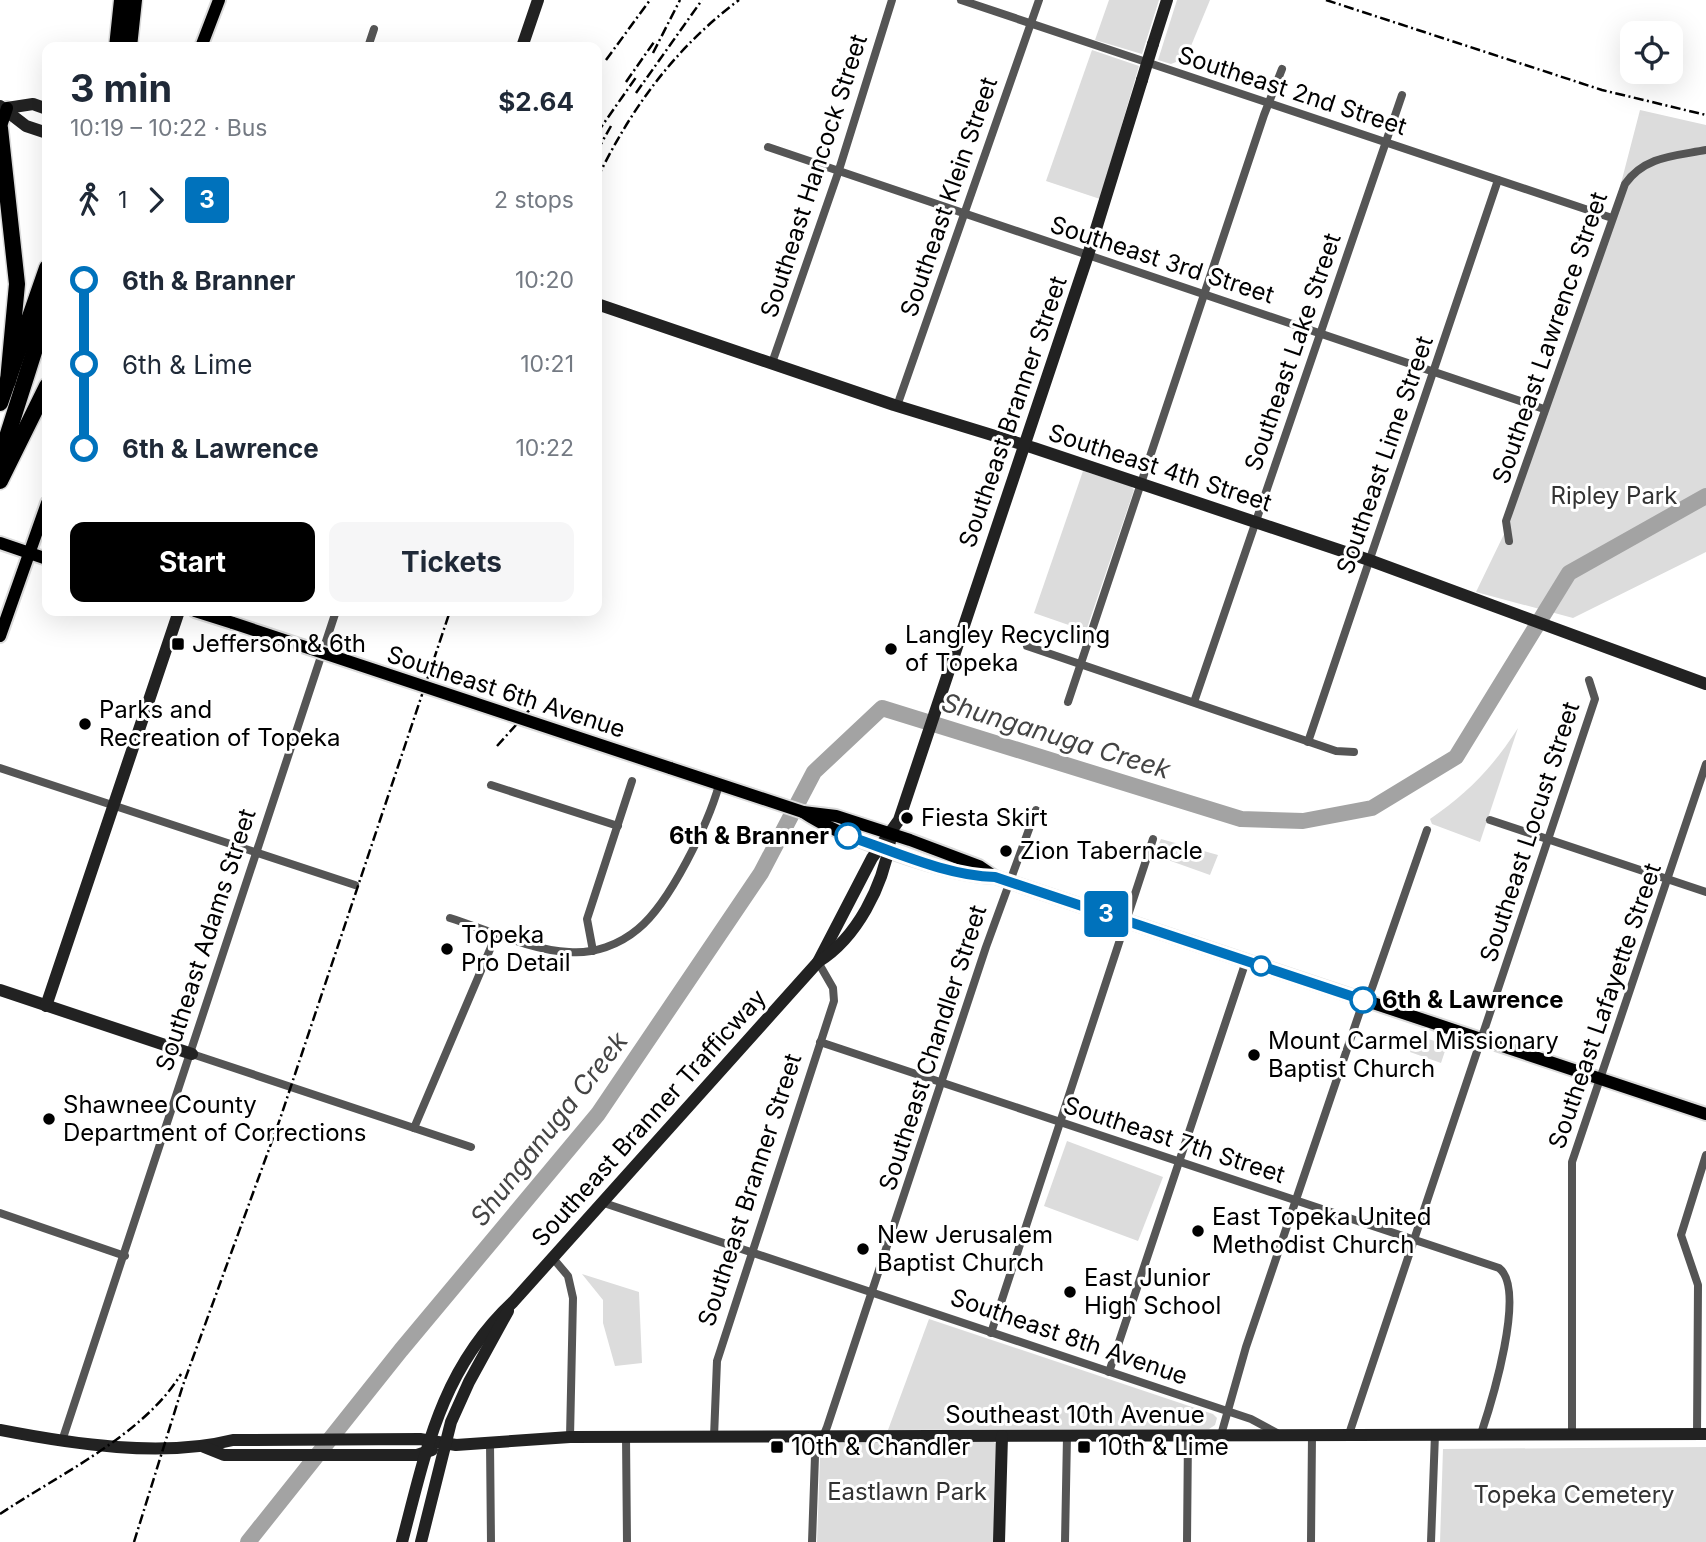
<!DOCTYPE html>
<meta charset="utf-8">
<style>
body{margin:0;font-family:Inter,sans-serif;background:#f6f6f7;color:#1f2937;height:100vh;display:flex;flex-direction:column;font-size:26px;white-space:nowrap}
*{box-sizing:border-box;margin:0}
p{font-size:23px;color:#747a83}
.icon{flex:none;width:38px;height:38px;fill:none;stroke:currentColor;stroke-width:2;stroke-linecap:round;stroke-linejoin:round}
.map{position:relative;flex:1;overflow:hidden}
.drawer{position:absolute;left:42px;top:42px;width:560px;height:574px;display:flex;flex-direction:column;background:#fff;border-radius:14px;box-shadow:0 7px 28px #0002}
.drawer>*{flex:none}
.badge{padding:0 14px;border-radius:5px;font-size:24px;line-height:46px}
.buttons{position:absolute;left:1620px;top:21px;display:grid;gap:14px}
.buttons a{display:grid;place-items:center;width:63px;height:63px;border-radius:14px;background:#fff;box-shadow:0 7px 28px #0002;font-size:35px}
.map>.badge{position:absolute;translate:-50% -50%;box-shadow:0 0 0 4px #fff}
.legs{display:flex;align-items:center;gap:10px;height:77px;padding:0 28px;font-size:23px}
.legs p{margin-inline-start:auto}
.headline{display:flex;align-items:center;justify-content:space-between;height:119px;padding:0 28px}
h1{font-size:38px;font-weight:700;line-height:52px}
.primary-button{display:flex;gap:14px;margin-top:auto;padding:14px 28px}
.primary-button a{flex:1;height:80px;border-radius:14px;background:#000;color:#fff;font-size:28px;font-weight:700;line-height:80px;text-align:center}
.primary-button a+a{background:#f6f6f7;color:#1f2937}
ul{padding:0 28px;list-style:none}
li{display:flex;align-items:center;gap:24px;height:84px;font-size:26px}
li i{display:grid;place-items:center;width:10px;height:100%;margin:0 9px;background:currentColor}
li i::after{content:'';width:18px;height:18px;margin:-9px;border:5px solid;border-radius:50%;background:#fff}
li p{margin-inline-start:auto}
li:first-child i{background:linear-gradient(#0000 50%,currentColor 0)}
li:last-child i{background:linear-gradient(currentColor 50%,#0000 0)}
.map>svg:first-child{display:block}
</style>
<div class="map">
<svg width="1706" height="1542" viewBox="0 0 1706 1542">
<rect width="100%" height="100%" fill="#fff"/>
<g fill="#dcdcdc">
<path d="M1109,0H1159L1142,54L1095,40Z"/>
<path d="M1177,0H1210L1186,58L1171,64L1158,60Z"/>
<path d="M1092,50L1139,66L1100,199L1046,181Z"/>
<path d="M1640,110L1706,125V552L1573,618L1476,592L1506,530L1612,218Z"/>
<path d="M1083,471L1131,486L1134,490L1086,631L1034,613Z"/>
<path d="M1518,728L1480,842L1432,824L1430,819C1467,794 1494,766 1518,728Z"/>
<path d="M1161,839L1218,855L1210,875L1154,855Z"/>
<path d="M1416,1035L1447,1045L1441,1063L1410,1052Z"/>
<path d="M1067,1141L1163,1177L1138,1241L1044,1206Z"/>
<path d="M582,1274L639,1292L642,1363L615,1366L603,1323V1300Z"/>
<path d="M929,1319L1213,1414L1217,1418L1215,1425L1209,1429L888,1430Z"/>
<path d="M992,1441L997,1444L995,1542H817L820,1458L823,1443Z"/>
<path d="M1706,1447V1542H1440L1443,1449Z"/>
</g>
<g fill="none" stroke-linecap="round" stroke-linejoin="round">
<path stroke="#a3a3a3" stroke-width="16" d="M248,1542L401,1350L598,1114L761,873L814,772L882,708L1241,819L1303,821L1372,808L1456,757L1569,573L1706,496"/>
<defs>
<g id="primary">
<path d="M201,47L219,0"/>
<path d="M0,129L7,108"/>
<path d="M0,543L47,559"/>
<path d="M195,611L233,623"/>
<path d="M0,636L47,503"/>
<path d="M670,768L803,812L836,816L910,840L979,866L995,877"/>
<path d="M803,812C841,838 949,876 995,877L1706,1114"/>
</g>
<g id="highway">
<path d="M117,47L122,0"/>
<path d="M129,47L134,0"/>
<path d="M0,128L17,284L8,381"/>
<path d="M0,403L47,268"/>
<path d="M0,459L47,311"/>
<path d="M0,481L47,386"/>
</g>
</defs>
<use href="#primary" stroke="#dbdbdb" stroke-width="16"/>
<use href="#highway" stroke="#dbdbdb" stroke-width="19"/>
<g stroke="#555" stroke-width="8">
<path d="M961,0L1612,218"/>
<path d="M368,47L374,29"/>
<path d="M768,147L1544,409"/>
<path d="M772,363L838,173L892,0"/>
<path d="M897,406L1039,0"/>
<path d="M1509,541L1506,521L1625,184C1645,156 1675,156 1706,150"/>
<path d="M1027,646L1336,751L1354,752"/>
<path d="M1068,702L1264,115L1282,69"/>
<path d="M1194,702L1402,95"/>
<path d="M1308,742L1498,180"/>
<path d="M0,768L355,885"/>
<path d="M491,785L618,826"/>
<path d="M1490,820L1706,892"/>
<path d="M450,918C485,929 533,951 569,952C594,954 619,945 638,929C670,903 708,824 719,785"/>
<path d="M593,951L587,919L632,781"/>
<path d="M820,1042L1499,1268C1527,1289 1491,1404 1481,1434"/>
<path d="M192,1054L471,1147"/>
<path d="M414,1128L497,933"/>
<path d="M601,1202L1251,1419L1277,1433"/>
<path d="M0,1213L125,1256"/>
<path d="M552,1257L568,1276L573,1298L570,1437"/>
<path d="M991,1333L1153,839"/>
<path d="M1109,1372L1246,961"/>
<path d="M1349,1434L1595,699L1589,680"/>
<path d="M1572,1434V1162L1706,764"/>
<path d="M1697,1434L1698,1285L1681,1235L1706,1155"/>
<path d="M1221,1435L1246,1347L1359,1014L1372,988L1427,830"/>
<path d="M626,1437L627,1542"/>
<path d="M714,1437L717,1361L834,1001L833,988L818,962"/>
<path d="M62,1441L336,611"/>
<path d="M490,1443L491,1542"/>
<path d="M812,1542L815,1456L827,1427L986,947L1036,810"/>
<path d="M1065,1542L1067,1436"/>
<path d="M1187,1542L1188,1435"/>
<path d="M1311,1542L1312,1435"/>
<path d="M1431,1542L1435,1434"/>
</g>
<g stroke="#222" stroke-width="12">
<path d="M1153,44L1167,0"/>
<path d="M522,47L538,0"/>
<path d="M0,106L26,126L47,133"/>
<path d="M7,108L33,104L47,109"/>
<path d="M597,304L894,405L1034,448L1369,560L1706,684"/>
<path d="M818,962L872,858L899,820L1088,255L1142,80"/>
<path d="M0,990L192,1054"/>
<path d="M46,1006L179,611"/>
<path d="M0,1430C72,1444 162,1458 233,1440L420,1439L456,1445L570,1437L1706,1434"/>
<path d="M204,1447L224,1455H417L432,1450"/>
<path d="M402,1542C426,1451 441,1369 513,1302L818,962C857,938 883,886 890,841"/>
<path d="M421,1542L451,1422L469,1382L508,1311"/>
<path d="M999,1542L1002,1436"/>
</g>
<use href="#primary" stroke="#000" stroke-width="12"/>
<use href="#highway" stroke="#000" stroke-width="16"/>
<g stroke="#000" stroke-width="2.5" stroke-dasharray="10 3.5 2 3.5" stroke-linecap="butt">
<path d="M1326,0L1602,90L1706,115"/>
<path d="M653,53L680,0"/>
<path d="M606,60L650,0"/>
<path d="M626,82L654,42"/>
<path d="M636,93L702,0"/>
<path d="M597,133L637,76"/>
<path d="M597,151L611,126"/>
<path d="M597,179C631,108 675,48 739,0"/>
<path d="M497,746L534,705"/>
<path d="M0,1514C58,1475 144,1435 181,1374"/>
<path d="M134,1542L183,1385L280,1119L450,611"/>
</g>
<defs>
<path id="primary-bridge" d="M233,623L670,768"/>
</defs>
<use href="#primary-bridge" stroke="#dbdbdb" stroke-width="16" stroke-linecap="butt"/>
<path stroke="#222" stroke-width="12" d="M1142,80L1153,44"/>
<use href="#primary-bridge" stroke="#000" stroke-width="12"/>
</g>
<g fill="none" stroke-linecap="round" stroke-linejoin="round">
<defs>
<path id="line-1" d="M848,836C894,851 946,876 995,877L1363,1000"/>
</defs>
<use href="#line-1" stroke="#fff" stroke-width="16"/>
<use href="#line-1" stroke="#0072bc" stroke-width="10"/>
</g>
<g fill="#000" stroke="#fff" stroke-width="2.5">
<rect x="171" y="637" width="14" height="14" rx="3.5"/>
<circle cx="891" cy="649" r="7"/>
<circle cx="85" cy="724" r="7"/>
<circle cx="907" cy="818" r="7"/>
<circle cx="1006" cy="851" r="7"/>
<circle cx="447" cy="949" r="7"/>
<circle cx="1254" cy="1055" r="7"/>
<circle cx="49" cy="1119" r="7"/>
<circle cx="1198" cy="1231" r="7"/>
<circle cx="863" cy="1249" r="7"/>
<circle cx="1070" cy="1292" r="7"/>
<rect x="770" y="1440" width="14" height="14" rx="3.5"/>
<rect x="1077" y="1440" width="14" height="14" rx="3.5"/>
</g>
<g fill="#fff" stroke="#0072bc" stroke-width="3.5">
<circle cx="848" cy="836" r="12"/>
<circle cx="1261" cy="966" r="9"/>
<circle cx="1363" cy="1000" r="12"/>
</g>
<g text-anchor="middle" stroke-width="6" stroke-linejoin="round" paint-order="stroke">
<g font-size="24" fill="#000" stroke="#fff">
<text transform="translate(1292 91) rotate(18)" y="8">Southeast 2nd Street</text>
<text transform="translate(814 176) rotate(-72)" y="8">Southeast Hancock Street</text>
<text transform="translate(949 197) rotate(-71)" y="8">Southeast Klein Street</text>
<text transform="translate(1162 260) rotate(18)" y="8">Southeast 3rd Street</text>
<text transform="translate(1550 338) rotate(-71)" y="8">Southeast Lawrence Street</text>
<text transform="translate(1293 352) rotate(-71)" y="8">Southeast Lake Street</text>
<text transform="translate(1013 412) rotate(-71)" y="8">Southeast Branner Street</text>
<text transform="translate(1385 455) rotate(-71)" y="8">Southeast Lime Street</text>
<text transform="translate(1160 468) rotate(18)" y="8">Southeast 4th Street</text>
<text transform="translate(506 692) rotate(18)" y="8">Southeast 6th Avenue</text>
<text transform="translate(1530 832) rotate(-72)" y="8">Southeast Locust Street</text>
<text transform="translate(206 940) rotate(-72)" y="8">Southeast Adams Street</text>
<text transform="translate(1605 1006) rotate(-71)" y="8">Southeast Lafayette Street</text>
<text transform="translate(933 1048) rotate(-72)" y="8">Southeast Chandler Street</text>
<text transform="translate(649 1118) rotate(-48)" y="8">Southeast Branner Trafficway</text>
<text transform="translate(1174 1140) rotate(18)" y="8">Southeast 7th Street</text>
<text transform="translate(750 1190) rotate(-72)" y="8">Southeast Branner Street</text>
<text transform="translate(1069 1337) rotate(19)" y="8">Southeast 8th Avenue</text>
<text x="1075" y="1423">Southeast 10th Avenue</text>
</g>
<g font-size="24" fill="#333" stroke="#fff">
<text x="1614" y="504">Ripley Park</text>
<text x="907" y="1500">Eastlawn Park</text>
<text x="1574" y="1503">Topeka Cemetery</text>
</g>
<g font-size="24" fill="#000" stroke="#fff" text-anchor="start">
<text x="905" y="643">Langley Recycling<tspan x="905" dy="28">of Topeka</tspan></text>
<text x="192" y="652">Jefferson &amp; 6th</text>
<text x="99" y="718">Parks and<tspan x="99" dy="28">Recreation of Topeka</tspan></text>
<text x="921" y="826">Fiesta Skirt</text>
<text x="1020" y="859">Zion Tabernacle</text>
<text x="461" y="943">Topeka<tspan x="461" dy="28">Pro Detail</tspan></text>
<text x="1268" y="1049">Mount Carmel Missionary<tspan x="1268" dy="28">Baptist Church</tspan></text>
<text x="63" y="1113">Shawnee County<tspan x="63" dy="28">Department of Corrections</tspan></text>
<text x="1212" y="1225">East Topeka United<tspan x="1212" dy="28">Methodist Church</tspan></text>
<text x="877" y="1243">New Jerusalem<tspan x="877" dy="28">Baptist Church</tspan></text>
<text x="1084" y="1286">East Junior<tspan x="1084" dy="28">High School</tspan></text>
<text x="791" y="1455">10th &amp; Chandler</text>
<text x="1098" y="1455">10th &amp; Lime</text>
</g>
<g font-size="24" font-weight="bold" fill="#000" stroke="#fff" text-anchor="end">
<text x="829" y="844">6th &amp; Branner</text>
<text x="1382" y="1008" text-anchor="start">6th &amp; Lawrence</text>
</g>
<g font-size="26" font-style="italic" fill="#444" stroke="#fff">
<text transform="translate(1056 736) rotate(17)" y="9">Shunganuga Creek</text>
<text transform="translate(549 1129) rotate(-52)" y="9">Shunganuga Creek</text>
</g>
</g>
</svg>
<div class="buttons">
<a><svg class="icon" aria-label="locate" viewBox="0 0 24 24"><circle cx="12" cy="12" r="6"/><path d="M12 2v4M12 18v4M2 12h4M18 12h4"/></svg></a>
</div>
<b class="badge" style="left:1106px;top:914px;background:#0072bc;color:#fff">3</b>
<section class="drawer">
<div class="headline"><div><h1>3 min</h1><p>10:19 – 10:22 · Bus</p></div><b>$2.64</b></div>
<div class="legs"><svg class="icon" aria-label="walk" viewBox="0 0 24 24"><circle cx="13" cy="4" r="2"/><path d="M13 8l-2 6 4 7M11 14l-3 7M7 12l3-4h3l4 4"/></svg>1<svg class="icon" aria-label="forward" viewBox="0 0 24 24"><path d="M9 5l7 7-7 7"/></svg><b class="badge" style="background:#0072bc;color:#fff">3</b><p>2 stops</p></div>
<ul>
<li><i style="color:#0072bc"></i><b>6th &amp; Branner</b><p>10:20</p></li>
<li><i style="color:#0072bc"></i><span>6th &amp; Lime</span><p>10:21</p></li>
<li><i style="color:#0072bc"></i><b>6th &amp; Lawrence</b><p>10:22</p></li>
</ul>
<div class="primary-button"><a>Start</a><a>Tickets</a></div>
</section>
</div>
